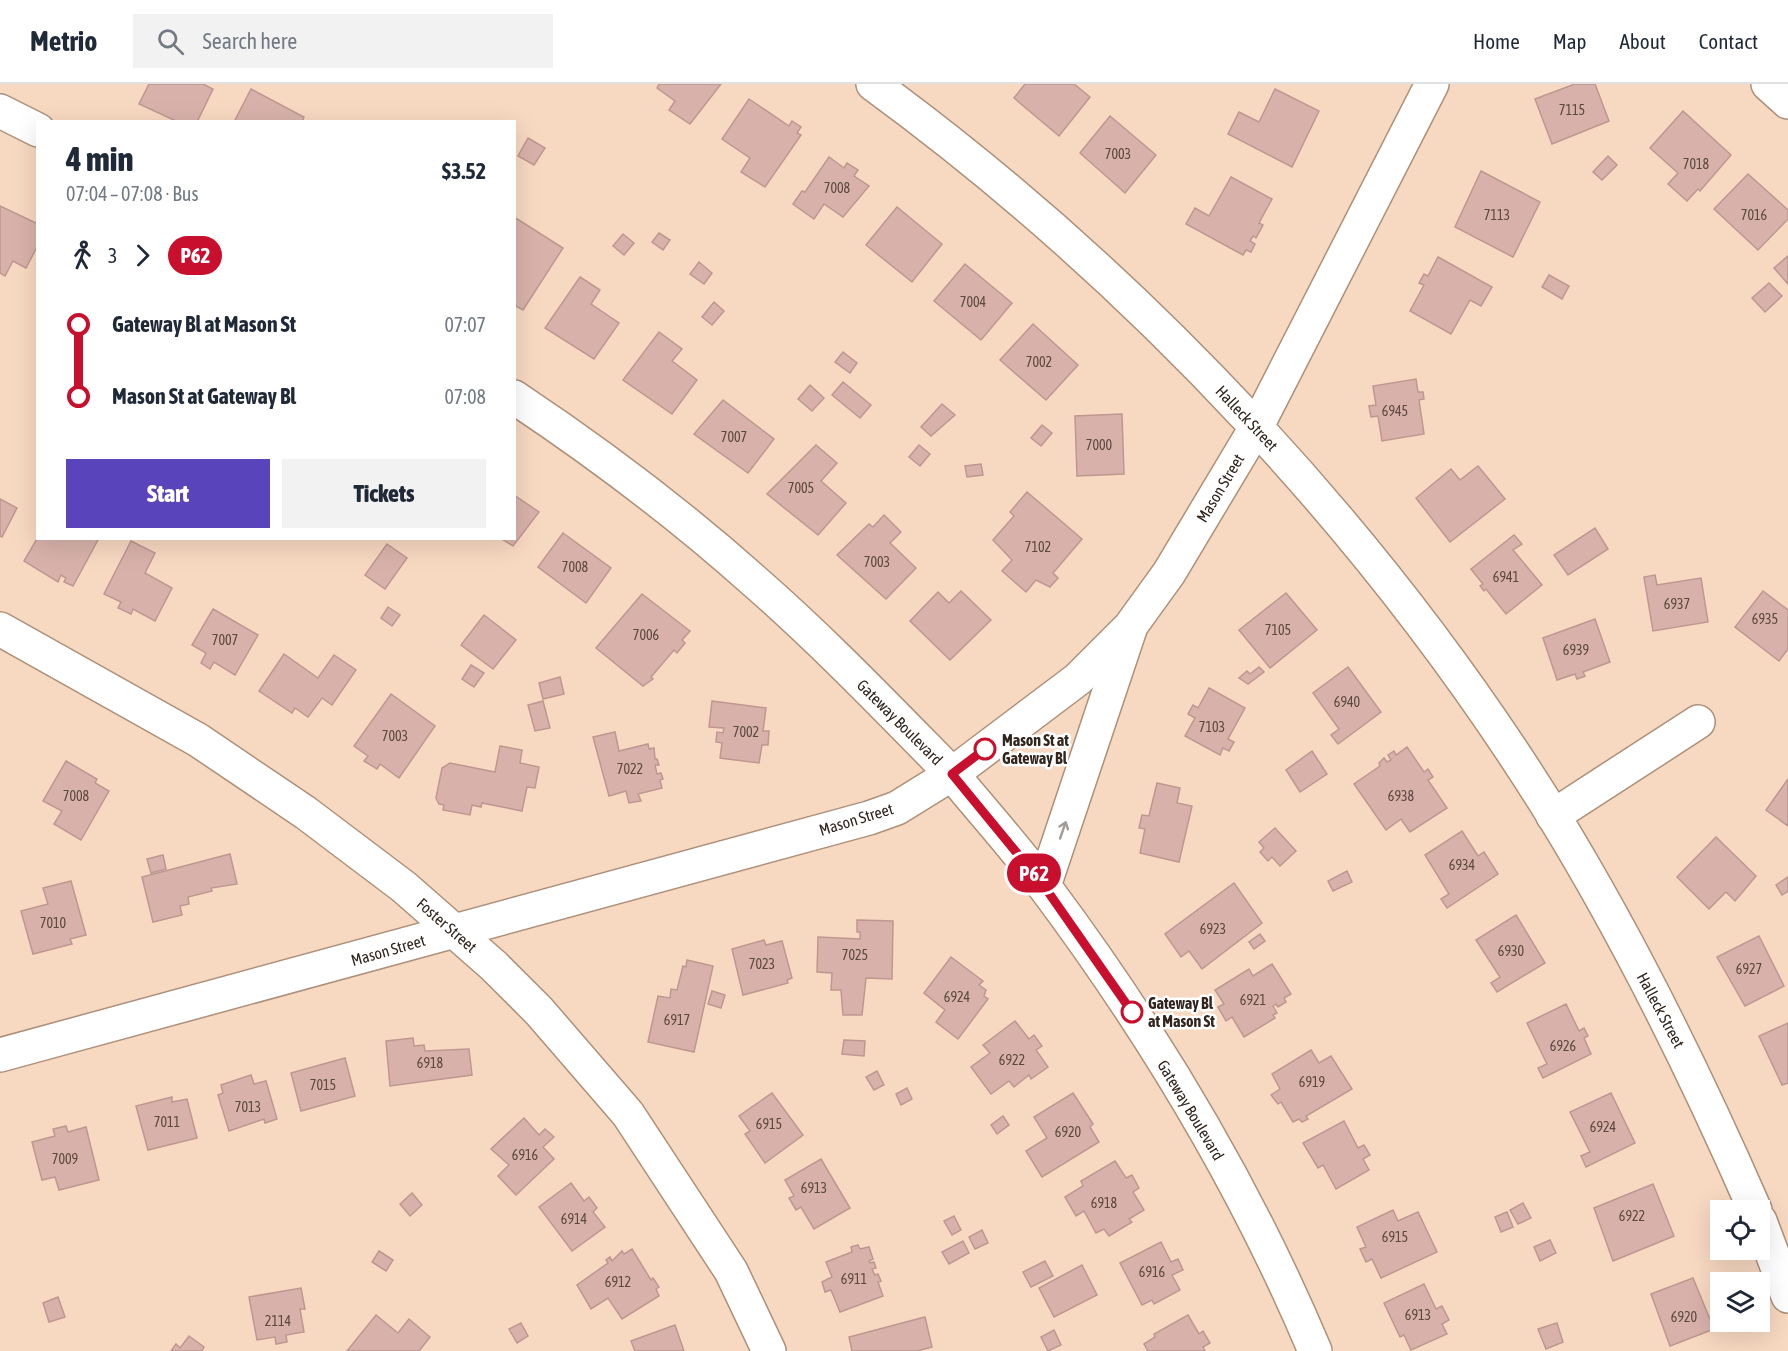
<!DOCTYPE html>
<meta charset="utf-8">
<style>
body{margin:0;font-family:"Asap Condensed",sans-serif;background:#f2f2f3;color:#1f2937;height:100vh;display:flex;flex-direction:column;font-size:22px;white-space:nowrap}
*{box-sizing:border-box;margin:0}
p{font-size:20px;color:#747a83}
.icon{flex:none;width:33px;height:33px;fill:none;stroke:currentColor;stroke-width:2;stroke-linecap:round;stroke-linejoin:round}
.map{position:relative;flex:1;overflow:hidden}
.side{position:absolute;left:36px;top:36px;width:480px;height:420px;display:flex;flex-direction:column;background:#fff;border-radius:0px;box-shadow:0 6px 24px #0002}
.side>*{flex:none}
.badge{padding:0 12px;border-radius:20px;font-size:21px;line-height:39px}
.controls{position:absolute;left:1710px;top:1116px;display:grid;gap:12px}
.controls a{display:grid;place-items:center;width:60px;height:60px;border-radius:0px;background:#fff;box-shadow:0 6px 24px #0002;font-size:30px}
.map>.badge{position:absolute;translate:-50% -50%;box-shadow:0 0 0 3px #fff}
.legs{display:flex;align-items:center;gap:9px;height:66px;padding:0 30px;font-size:20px}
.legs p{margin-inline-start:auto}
.head{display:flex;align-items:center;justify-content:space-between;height:102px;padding:0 30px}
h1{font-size:33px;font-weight:800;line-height:45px}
.primary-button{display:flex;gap:12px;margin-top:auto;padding:12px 30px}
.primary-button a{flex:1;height:69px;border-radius:0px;background:#5944bc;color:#fff;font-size:24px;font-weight:800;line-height:69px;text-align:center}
.primary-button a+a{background:#f2f2f3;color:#1f2937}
ul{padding:0 30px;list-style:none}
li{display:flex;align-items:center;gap:21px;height:72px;font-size:22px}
li i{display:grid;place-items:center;width:9px;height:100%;margin:0 8px;background:currentColor}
li i::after{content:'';width:15px;height:15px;margin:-8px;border:4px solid;border-radius:50%;background:#fff}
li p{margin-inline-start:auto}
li:first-child i{background:linear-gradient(#0000 50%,currentColor 0)}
li:last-child i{background:linear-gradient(currentColor 50%,#0000 0)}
header{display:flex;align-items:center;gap:36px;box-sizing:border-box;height:84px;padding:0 30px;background:#fff;border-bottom:2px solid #e0e1e3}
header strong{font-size:28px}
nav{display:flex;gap:33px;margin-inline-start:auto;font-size:21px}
.search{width:420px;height:54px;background:#f2f2f3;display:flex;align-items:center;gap:15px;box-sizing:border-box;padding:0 21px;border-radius:0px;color:#747a83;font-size:22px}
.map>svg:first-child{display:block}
</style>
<header>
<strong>Metrio</strong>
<div class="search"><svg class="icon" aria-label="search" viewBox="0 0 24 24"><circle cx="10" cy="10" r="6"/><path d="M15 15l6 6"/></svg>Search here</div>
<nav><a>Home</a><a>Map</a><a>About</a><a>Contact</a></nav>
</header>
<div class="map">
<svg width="1788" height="1267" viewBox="0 0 1788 1267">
<rect width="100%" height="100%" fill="#f7d8c1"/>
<g fill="#d8b2aa" stroke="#bd9790" stroke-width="1.5">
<path d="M149,0H203L213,5L197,38H178L139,20Z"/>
<path d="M659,0H721L690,40L669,26L675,17L657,4Z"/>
<path d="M1025,0H1074L1090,13L1059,52L1014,14Z"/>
<path d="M1575,0H1595L1609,37L1552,60L1535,15Z"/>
<path d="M251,5L304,33L302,38H234Z"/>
<path d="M1275,5L1319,27L1292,83L1228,50L1239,28L1259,38Z"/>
<path d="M749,15L789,42L792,37L801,43L797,49L801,51L765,103L741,88L750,74L722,55Z"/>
<path d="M1683,27L1731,71L1700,107L1698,105L1687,117L1668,100L1678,89L1650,64Z"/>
<path d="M1110,32L1156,71L1125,109L1080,69Z"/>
<path d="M528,54L545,64L534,81L518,72Z"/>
<path d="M1608,72L1617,81L1602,96L1593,88Z"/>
<path d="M829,73L844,84L847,79L858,86L854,92L869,102L843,133L824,120L814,135L793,120L802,107L805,108Z"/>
<path d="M1481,87L1540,118L1513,173L1455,143Z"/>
<path d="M1748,90L1788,126V135L1758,166L1714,125Z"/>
<path d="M1231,93L1272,115L1259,139L1263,141L1256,154L1253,152L1250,157L1255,160L1251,168L1246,166L1243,171L1186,140L1195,124L1209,132Z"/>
<path d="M0,122L38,140V161L26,184L13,177L5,192L0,189Z"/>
<path d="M897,123L942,160L912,198L866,161Z"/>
<path d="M514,133L563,164L523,226L514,221Z"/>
<path d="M659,149L670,156L663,166L652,158Z"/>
<path d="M623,150L634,159L624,171L613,162Z"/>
<path d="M1788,172V200L1774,184Z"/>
<path d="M1438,173L1492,203L1481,222L1470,216L1451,250L1410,227L1424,201L1419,199L1424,190L1428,192Z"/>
<path d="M699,178L712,189L704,200L690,190Z"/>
<path d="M965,180L1012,219L981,256L934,217Z"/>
<path d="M1549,191L1569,202L1562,215L1542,203Z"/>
<path d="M580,193L600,206L591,220L619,239L594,275L545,244Z"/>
<path d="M1769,199L1782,212L1765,228L1752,214Z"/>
<path d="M714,218L724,227L712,241L702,233Z"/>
<path d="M1033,240L1078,281L1046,316L1000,276Z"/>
<path d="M659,248L682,265L672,277L697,296L672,330L623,296Z"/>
<path d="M843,268L857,279L850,289L835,278Z"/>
<path d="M1416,295L1418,308H1423L1424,315L1419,316L1424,350L1382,357L1378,332L1371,333L1369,322L1376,321L1373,302Z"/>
<path d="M843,298L871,321L860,334L832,311Z"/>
<path d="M810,301L824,314L812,327L798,315Z"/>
<path d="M723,316L774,355L748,389L694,350Z"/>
<path d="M942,320L955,331L931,352L921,343Z"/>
<path d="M1122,330L1124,390L1077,392L1075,332Z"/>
<path d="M1042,341L1052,349L1041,362L1031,354Z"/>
<path d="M816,361L837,379L821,397L846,419L818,451L767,410Z"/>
<path d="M919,361L930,370L920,382L909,373Z"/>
<path d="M981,380L983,391L967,393L965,382Z"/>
<path d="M1478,382L1505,415L1450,458L1416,414L1451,385L1460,396Z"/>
<path d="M1027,408L1082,455L1053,489L1058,494L1050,503L1036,496L1026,508L1002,487L1012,476L993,456L1014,432L1010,428Z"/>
<path d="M514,411L539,428L513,462L500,454H514Z"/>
<path d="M0,415L17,424L2,453L0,452Z"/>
<path d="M884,431L901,448L890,459L916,484L886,515L837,471L869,440L873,443Z"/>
<path d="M1595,444L1608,465L1568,491L1554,471Z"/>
<path d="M563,449L611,484L586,519L538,483Z"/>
<path d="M1514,451L1522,460L1513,466L1542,501L1506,530L1486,505L1484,507L1480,502L1483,500L1471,485Z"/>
<path d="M38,453V454H99L73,502L64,498L66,494L61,491L58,498L24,477Z"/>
<path d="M131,457L155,469L145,489L172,504L155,537L133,525L131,530L118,524L121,518L104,510Z"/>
<path d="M387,460L407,474L385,505L365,491Z"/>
<path d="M1655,491L1657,501L1701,494L1708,538L1653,547L1644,493Z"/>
<path d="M961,507L991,536L950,576L910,537L938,508L949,519Z"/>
<path d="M1763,507L1788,526V565L1779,577L1735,543Z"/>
<path d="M1286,509L1317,546L1270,584L1239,546Z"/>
<path d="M642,510L690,547L682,556L685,559L677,569L674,566L651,593L653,595L643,602L596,564Z"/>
<path d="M388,523L400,531L392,542L381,534Z"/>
<path d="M213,525L258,551L235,591L214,578L210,585L201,579L206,569L192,561Z"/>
<path d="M484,531L516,556L493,585L461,561Z"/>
<path d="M1595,535L1610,578L1583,588L1585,592L1577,595L1575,590L1557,596L1543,554Z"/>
<path d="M284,570L318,594L334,571L356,586L332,621L322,614L308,633L295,624L292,629L259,607Z"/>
<path d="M471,581L484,589L474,603L462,595Z"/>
<path d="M1259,583L1264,588L1248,600L1239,594L1247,587L1250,590Z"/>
<path d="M1348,583L1381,628L1338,660L1331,651L1339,645L1313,609Z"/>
<path d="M560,593L564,610L543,615L539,599Z"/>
<path d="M1209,604L1245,624L1228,655L1234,658L1229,667L1223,664L1220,671L1185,652L1195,634L1188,630L1193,621L1198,624Z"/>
<path d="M391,610L435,642L399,694L380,680L377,685L364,677L368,672L354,662Z"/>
<path d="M543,617L550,644L535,647L528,621Z"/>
<path d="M712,617L766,624L763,647H769L768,661H762L759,679L720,674L722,659L716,658L717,648L723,649L724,644L709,643Z"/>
<path d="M615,648L619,667L648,660L649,665L654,664L655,675H657L659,681H655L657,690L661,689L663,695L660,696L662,704L638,710L641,717L629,719L626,707L609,712L593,653Z"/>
<path d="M500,662L522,666L520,679L539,683L535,704L527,703L522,727L482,719L481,723L472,721L470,731L443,726L444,721L439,720L436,714L442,684L450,679L495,688Z"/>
<path d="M1407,663L1424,688L1428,685L1433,693L1428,696L1447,724L1410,748L1401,735L1386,746L1354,700L1380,682L1379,679L1384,674L1387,678L1391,676L1388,671L1394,667L1396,671Z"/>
<path d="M1312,667L1327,690L1300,708L1286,686Z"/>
<path d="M66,677L97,695L95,699L109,707L81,756L54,740L62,727L43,717Z"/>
<path d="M1788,695V742L1766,726Z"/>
<path d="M1157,699L1180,704L1177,719L1192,722L1179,778L1140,769L1145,745L1139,744L1142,731L1149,732Z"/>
<path d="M1275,744L1296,767L1280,782L1272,773L1268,777L1260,768L1264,764L1259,758Z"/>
<path d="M1462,747L1478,772L1484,768L1498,790L1447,824L1441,815L1449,810L1425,771Z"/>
<path d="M1716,753L1756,792L1735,817L1726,808L1709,825L1677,793Z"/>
<path d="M230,770L237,800L211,804L212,807L188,813L189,820L180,822L182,831L153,838L142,793Z"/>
<path d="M163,771L166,785L151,789L147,775Z"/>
<path d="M1347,787L1352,798L1333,807L1328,797Z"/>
<path d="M1788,793V807L1782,811L1776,801Z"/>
<path d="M71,797L86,851L70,855L72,860L33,870L21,827L48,820L43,804Z"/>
<path d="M1234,799L1262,839L1202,885L1189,867L1181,873L1165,850Z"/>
<path d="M1516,831L1545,879L1497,908L1491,899L1500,893L1476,856Z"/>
<path d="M857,836L893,837L892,895L866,894L862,931H843L841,906H831L832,889L817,888L818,853L860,855V848H857Z"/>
<path d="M1260,850L1265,857L1254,865L1249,858Z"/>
<path d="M1759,852L1784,902L1745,922L1717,873Z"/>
<path d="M764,856L766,861L782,857L792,894L787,896L788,899L743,911L732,865Z"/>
<path d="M951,873L983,897L979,901L986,906L984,912L988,915L958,955L936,938L945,926L924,909Z"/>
<path d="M687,876L713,882L694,968L648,958L658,912L670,914L671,905L677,906L683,882L686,883Z"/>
<path d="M1272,880L1291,910L1284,914L1286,918L1278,923L1276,920L1273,922L1277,929L1273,931L1275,934L1244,953L1232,933L1226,937L1218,923L1224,920L1215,906L1249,885L1253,892Z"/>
<path d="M712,907L725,911L721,924L708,920Z"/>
<path d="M1566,920L1579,947L1584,944L1588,952L1584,954L1591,970L1543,994L1538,984L1547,980L1527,939Z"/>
<path d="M1015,937L1029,955L1034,951L1042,962L1036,966L1048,983L1031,995L1029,991L1014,1003L1009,997L991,1010L971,983L990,969L983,961Z"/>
<path d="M1788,939V999L1782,1001L1759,952Z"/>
<path d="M413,954L414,962L424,961L425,967L469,965L472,991L390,1002L386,957Z"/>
<path d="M844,956L865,957L864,972L842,970Z"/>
<path d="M1311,966L1319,979L1331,972L1352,1005L1306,1032L1308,1035L1302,1038L1299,1035L1293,1038L1281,1018L1278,1020L1271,1011L1280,1005L1272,990Z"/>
<path d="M345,974L355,1012L301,1027L291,989Z"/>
<path d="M877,987L884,1001L874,1006L866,993Z"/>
<path d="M251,991L254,1000L266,997L277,1035L265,1039L264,1035L229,1047L218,1011L223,1009L221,1001Z"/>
<path d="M907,1004L912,1015L901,1021L896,1010Z"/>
<path d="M772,1009L803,1051L765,1079L745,1050L750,1047L739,1032Z"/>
<path d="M1073,1009L1093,1040L1090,1043L1099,1058L1042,1093L1026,1067L1047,1054L1034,1033Z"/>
<path d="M1611,1009L1635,1059L1586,1083L1581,1072L1590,1068L1570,1028Z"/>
<path d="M172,1013V1018L187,1015L197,1054L148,1066L136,1022Z"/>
<path d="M1003,1032L1009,1041L997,1050L991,1041Z"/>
<path d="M524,1034L539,1051L545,1045L554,1053L543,1063L554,1075L516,1111L498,1092L509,1081L491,1065Z"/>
<path d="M1344,1037L1358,1064L1364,1061L1370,1071L1363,1075L1369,1086L1336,1105L1323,1081L1318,1084L1303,1059Z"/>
<path d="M66,1042L68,1048L86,1043L99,1096L59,1106L55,1093L42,1096L32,1058L55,1052L53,1045Z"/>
<path d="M821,1075L850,1124L814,1145L801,1123L796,1126L789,1114L794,1112L785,1096Z"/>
<path d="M1115,1077L1126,1094L1132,1091L1139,1104L1133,1108L1144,1126L1129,1135L1132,1138L1109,1152L1104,1145L1096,1149L1084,1127L1076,1132L1065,1113L1083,1102L1081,1097Z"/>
<path d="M571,1099L584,1117L589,1113L597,1124L593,1128L605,1143L572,1167L539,1123Z"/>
<path d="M1653,1100L1674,1152L1613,1177L1594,1124Z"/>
<path d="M412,1109L422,1121L410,1132L400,1120Z"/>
<path d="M1523,1119L1531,1134L1518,1140L1510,1126Z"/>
<path d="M1393,1126L1398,1137L1418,1128L1437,1168L1381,1194L1372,1175L1366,1178L1360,1165L1366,1163L1357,1143Z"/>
<path d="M1507,1128L1513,1143L1501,1148L1495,1133Z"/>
<path d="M954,1132L961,1146L952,1151L944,1137Z"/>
<path d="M982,1146L988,1159L975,1165L969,1153Z"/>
<path d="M1550,1156L1556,1169L1540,1177L1534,1163Z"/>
<path d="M963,1157L969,1169L949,1180L942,1168Z"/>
<path d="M1161,1158L1171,1178L1178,1175L1183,1186L1172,1191L1180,1206L1154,1220L1152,1216L1142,1221L1120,1179Z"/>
<path d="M858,1161L860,1165L869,1163L873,1175L869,1177L870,1179L874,1178L876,1184L872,1185L875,1191L878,1190L881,1197L878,1198L883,1212L840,1228L831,1206L825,1208L822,1198L832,1193L826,1178L852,1168L851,1163Z"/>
<path d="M632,1165L651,1196L653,1194L659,1203L656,1205L659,1212L622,1235L608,1214L591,1225L577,1201L608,1179L606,1176L610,1173L612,1177L622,1167L624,1170Z"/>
<path d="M379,1167L393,1176L386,1187L372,1178Z"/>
<path d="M1045,1177L1053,1192L1031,1203L1023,1188Z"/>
<path d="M1082,1181L1097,1211L1054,1233L1039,1204Z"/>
<path d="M1693,1194L1714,1245L1670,1262L1651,1210Z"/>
<path d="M1424,1200L1436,1225L1442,1222L1449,1236L1442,1240L1447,1250L1411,1266L1404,1251L1400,1253L1384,1219Z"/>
<path d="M301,1204L305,1225H300L304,1248L286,1251L287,1258L276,1260L275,1253L257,1256L249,1213Z"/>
<path d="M58,1213L65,1233L49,1238L43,1219Z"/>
<path d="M376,1231L398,1249L409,1235L430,1253L419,1267H347Z"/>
<path d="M1188,1231L1199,1250L1203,1247L1210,1259L1203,1263L1205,1267H1148L1144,1260L1155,1253L1154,1250Z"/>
<path d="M925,1233L932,1263L917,1267H852L849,1253Z"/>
<path d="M521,1239L528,1252L517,1259L509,1245Z"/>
<path d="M1557,1239L1563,1258L1546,1265L1538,1245Z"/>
<path d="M675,1241L684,1267H635L631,1257Z"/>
<path d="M1054,1246L1061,1261L1048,1267L1041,1253Z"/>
<path d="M189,1252L204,1263L202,1267H171L176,1260L180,1264Z"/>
</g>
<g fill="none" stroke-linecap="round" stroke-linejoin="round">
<defs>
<g id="minor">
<path d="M873,0C1137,193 1381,453 1553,731C1631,858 1696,991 1755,1126"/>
<path d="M0,27L38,46"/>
<path d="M0,545L198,656L306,729L404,803L494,882L539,927L628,1030L731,1187L769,1267"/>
<path d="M1553,732L1698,638"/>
<path d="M0,971L869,734L897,724L952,690C887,624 823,557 753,496C678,429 598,369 514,313"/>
<path d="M1760,1137L1788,1212"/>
</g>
<g id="tertiary">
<path d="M1768,0L1788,18"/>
<path d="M1044,802L1130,545"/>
<path d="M1315,1267C1246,1103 1151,945 1044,802C1016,764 983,728 952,690L1078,595L1130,543L1169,489L1257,342L1432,0"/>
</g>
</defs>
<use href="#minor" stroke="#ad907a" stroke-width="36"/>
<use href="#tertiary" stroke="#ad907a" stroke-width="36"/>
<use href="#minor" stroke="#fff" stroke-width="33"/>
<use href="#tertiary" stroke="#fff" stroke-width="33"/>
</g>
<defs><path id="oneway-shaft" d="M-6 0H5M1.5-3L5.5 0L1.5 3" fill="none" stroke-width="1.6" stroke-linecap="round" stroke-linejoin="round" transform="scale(1.5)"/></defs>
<use stroke="#a29d99" href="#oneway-shaft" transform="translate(1063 746) rotate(-71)"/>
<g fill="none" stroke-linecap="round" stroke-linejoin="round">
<defs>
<path id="line-1" d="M985,665L952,690L1044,802L1132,928"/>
</defs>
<use href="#line-1" stroke="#fff" stroke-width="14"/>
<use href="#line-1" stroke="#c8102e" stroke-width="9"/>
</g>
<g fill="#fff" stroke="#c8102e" stroke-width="3">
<circle cx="985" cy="665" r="10"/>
<circle cx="1132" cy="928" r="10"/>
</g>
<g text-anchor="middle" stroke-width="5" stroke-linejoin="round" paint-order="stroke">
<g font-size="14" fill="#5b4840">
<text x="1572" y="31">7115</text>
<text x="1118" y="75">7003</text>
<text x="1696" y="85">7018</text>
<text x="837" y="109">7008</text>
<text x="1497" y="136">7113</text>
<text x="1754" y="136">7016</text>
<text x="973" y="223">7004</text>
<text x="1039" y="283">7002</text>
<text x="1395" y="332">6945</text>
<text x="734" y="358">7007</text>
<text x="1099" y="366">7000</text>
<text x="801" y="409">7005</text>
<text x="1038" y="468">7102</text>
<text x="877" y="483">7003</text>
<text x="575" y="488">7008</text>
<text x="1506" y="498">6941</text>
<text x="1677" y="525">6937</text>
<text x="1765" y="540">6935</text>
<text x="1278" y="551">7105</text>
<text x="646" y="556">7006</text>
<text x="225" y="561">7007</text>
<text x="1576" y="571">6939</text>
<text x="1347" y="623">6940</text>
<text x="1212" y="648">7103</text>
<text x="746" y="653">7002</text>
<text x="395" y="657">7003</text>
<text x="630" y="690">7022</text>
<text x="76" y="717">7008</text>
<text x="1401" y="717">6938</text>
<text x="1462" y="786">6934</text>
<text x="53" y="844">7010</text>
<text x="1213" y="850">6923</text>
<text x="1511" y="872">6930</text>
<text x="855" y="876">7025</text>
<text x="762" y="885">7023</text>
<text x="1749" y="890">6927</text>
<text x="957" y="918">6924</text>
<text x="1253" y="921">6921</text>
<text x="677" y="941">6917</text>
<text x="1563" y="967">6926</text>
<text x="1012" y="981">6922</text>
<text x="430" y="984">6918</text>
<text x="1312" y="1003">6919</text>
<text x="323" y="1006">7015</text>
<text x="248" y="1028">7013</text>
<text x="167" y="1043">7011</text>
<text x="769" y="1045">6915</text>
<text x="1603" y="1048">6924</text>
<text x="1068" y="1053">6920</text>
<text x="525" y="1076">6916</text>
<text x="65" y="1080">7009</text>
<text x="814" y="1109">6913</text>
<text x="1104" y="1124">6918</text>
<text x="1632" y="1137">6922</text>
<text x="574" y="1140">6914</text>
<text x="1395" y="1158">6915</text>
<text x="1152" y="1193">6916</text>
<text x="854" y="1200">6911</text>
<text x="618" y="1203">6912</text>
<text x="1418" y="1236">6913</text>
<text x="1684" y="1238">6920</text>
<text x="278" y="1242">2114</text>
</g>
<g font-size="16" fill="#31251d" stroke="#fff">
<text transform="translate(1247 334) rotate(47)" y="6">Halleck Street</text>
<text transform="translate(1220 404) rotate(-59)" y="6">Mason Street</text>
<text transform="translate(900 638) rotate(45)" y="6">Gateway Boulevard</text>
<text transform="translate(856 735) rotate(-17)" y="6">Mason Street</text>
<text transform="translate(447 841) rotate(41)" y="6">Foster Street</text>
<text transform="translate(388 866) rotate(-16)" y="6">Mason Street</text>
<text transform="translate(1661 926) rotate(62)" y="6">Halleck Street</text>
<text transform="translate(1191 1026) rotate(59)" y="6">Gateway Boulevard</text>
</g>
<g font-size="16" font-weight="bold" fill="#31251d" stroke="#fff" text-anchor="start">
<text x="1002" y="662">Mason St at<tspan x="1002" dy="18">Gateway Bl</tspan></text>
<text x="1148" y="925">Gateway Bl<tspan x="1148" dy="18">at Mason St</tspan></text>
</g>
</g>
</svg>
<div class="controls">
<a><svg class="icon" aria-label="locate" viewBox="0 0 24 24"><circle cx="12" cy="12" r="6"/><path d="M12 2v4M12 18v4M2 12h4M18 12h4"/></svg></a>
<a><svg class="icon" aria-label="layers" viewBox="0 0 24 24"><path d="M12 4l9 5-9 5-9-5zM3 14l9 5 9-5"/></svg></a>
</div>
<b class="badge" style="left:1034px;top:789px;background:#c8102e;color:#fff">P62</b>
<section class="side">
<div class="head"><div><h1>4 min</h1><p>07:04 – 07:08 · Bus</p></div><b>$3.52</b></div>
<div class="legs"><svg class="icon" aria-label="walk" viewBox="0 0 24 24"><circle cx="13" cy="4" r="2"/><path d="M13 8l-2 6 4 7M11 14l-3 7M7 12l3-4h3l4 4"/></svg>3<svg class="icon" aria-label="forward" viewBox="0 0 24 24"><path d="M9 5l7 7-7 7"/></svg><b class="badge" style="background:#c8102e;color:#fff">P62</b></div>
<ul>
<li><i style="color:#c8102e"></i><b>Gateway Bl at Mason St</b><p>07:07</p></li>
<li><i style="color:#c8102e"></i><b>Mason St at Gateway Bl</b><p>07:08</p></li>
</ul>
<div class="primary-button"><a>Start</a><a>Tickets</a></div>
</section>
</div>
